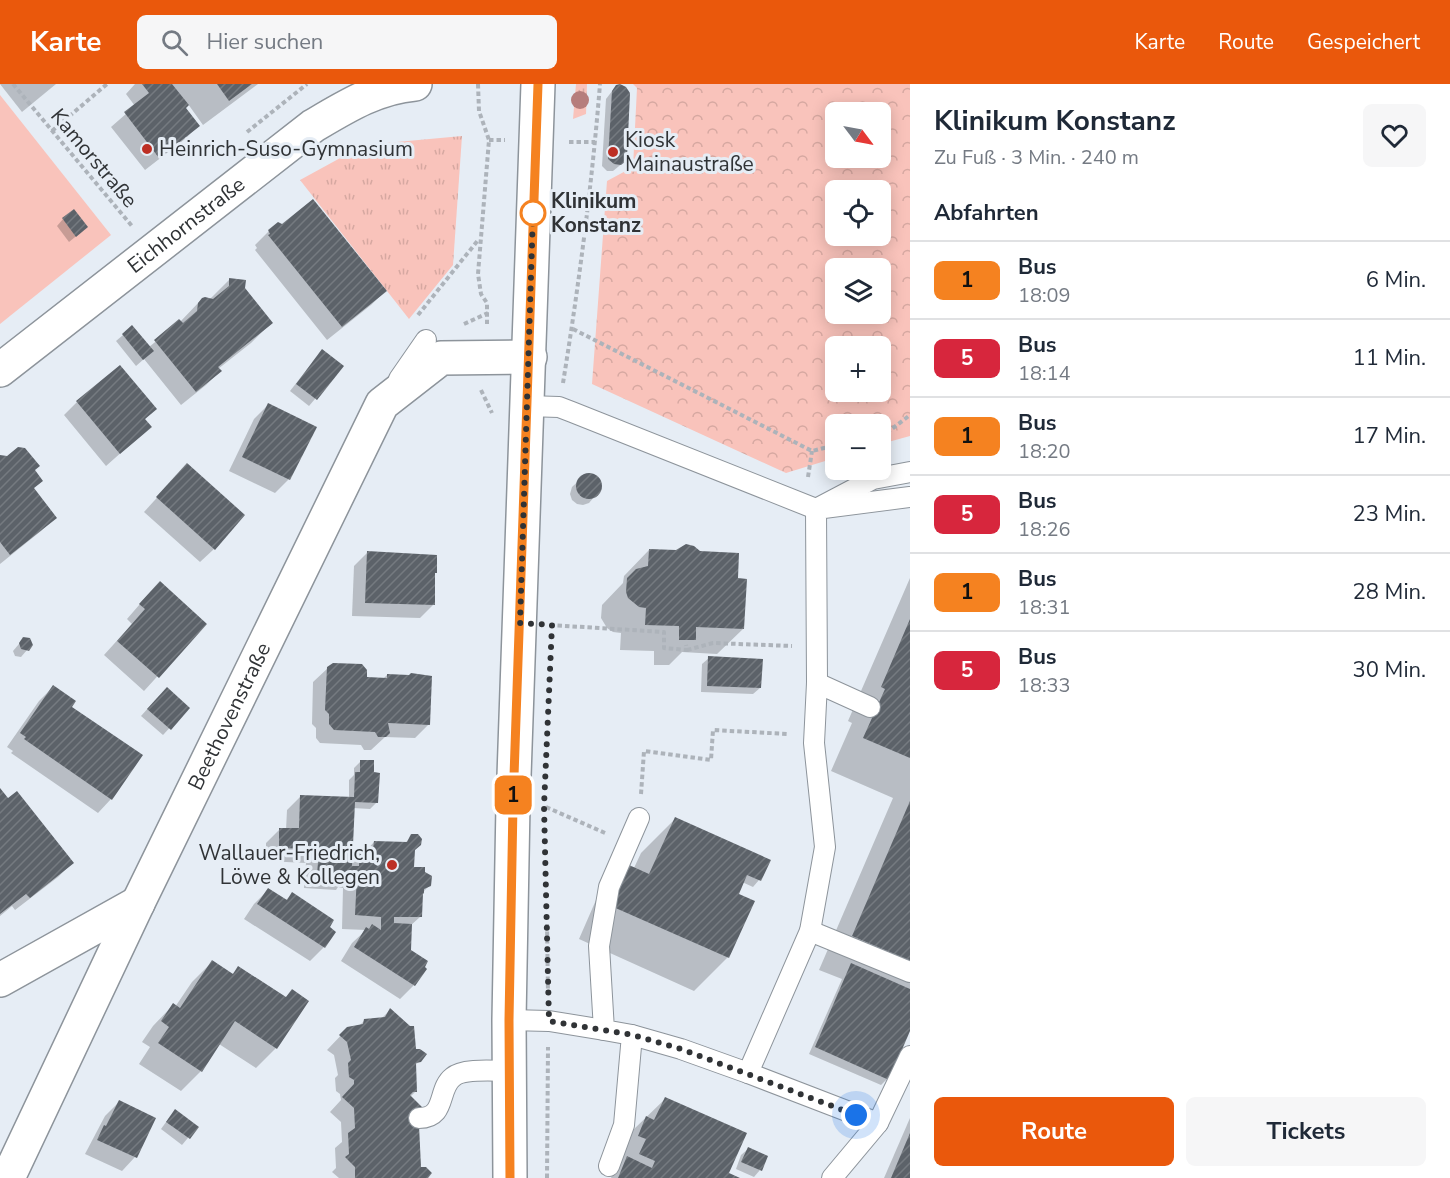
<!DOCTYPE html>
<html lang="de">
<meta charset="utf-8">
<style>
body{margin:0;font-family:"Nunito Sans",sans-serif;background:#f6f6f7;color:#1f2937;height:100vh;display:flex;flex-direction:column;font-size:22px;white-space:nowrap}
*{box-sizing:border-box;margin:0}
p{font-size:20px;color:#747a83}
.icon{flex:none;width:33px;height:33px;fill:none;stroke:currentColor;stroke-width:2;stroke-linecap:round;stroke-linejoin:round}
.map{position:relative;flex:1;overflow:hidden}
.sheet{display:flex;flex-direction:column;background:#fff;width:540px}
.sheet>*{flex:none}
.badge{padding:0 12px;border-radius:9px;font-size:21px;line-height:39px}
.needle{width:39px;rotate:122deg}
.fabs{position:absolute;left:825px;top:18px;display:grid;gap:12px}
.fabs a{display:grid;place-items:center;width:66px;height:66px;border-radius:9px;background:#fff;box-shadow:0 3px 15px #0003;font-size:30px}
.you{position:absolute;width:30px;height:30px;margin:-15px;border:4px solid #fff;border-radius:50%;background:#1a73e8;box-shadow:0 0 0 9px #1a73e833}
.map>.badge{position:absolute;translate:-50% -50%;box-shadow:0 0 0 3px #fff}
h2{padding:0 24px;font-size:22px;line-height:54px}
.round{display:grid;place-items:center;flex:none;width:63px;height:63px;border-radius:9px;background:#f6f6f7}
.headline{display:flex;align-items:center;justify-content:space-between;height:102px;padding:0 24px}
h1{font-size:28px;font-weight:700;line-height:45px}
.button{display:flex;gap:12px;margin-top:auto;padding:12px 24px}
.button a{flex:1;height:69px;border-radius:9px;background:#ea580c;color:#fff;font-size:24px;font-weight:700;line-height:69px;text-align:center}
.button a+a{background:#f6f6f7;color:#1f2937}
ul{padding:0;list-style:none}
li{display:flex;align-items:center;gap:18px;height:78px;padding:0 24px;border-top:2px solid #e0e1e3}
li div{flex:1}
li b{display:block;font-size:22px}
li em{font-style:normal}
li .badge{min-width:66px;font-weight:700;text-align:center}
header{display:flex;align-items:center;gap:36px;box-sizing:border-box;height:84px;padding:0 30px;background:#ea580c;color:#fff}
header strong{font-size:28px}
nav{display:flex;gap:33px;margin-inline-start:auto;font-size:21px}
.search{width:420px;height:54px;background:#f6f6f7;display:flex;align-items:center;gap:15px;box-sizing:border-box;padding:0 21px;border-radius:9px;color:#747a83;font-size:22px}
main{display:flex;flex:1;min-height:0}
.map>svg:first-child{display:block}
</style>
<header>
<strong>Karte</strong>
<div class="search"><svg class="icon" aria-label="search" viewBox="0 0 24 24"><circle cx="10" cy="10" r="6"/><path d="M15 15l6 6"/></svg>Hier suchen</div>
<nav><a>Karte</a><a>Route</a><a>Gespeichert</a></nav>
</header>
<main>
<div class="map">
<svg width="910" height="1094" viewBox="0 0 910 1094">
<defs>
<pattern id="grass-tufts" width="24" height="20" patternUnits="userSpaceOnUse" patternTransform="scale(1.5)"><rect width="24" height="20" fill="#f9c3bb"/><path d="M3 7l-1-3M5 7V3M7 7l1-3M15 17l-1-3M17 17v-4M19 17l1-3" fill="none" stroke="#d6a8a1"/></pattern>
<pattern id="park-crowns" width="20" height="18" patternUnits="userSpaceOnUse" patternTransform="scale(1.5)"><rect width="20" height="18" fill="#f9c3bb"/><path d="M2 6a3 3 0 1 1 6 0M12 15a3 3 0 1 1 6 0" fill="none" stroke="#d6a8a1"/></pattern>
<pattern id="building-hatch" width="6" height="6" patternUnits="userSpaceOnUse" patternTransform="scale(1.5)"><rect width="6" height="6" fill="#5c6269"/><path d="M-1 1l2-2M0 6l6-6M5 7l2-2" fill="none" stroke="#757a80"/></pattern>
</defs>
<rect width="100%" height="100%" fill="#e6edf5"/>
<g fill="url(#grass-tufts)">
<path d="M576,0H587L586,30L573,35Z"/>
<path d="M462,52L453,181L409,235L300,96L364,61Z"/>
</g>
<path fill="url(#park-crowns)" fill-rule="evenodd" d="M633,0H910V352L881,360L880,340H836L835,374L786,389L592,300L607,97L633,83L637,4ZM836,28H880V74H836ZM836,106H880V152H836ZM836,184H880V230H836ZM836,262H880V308H836Z"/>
<path fill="#f9c3bb" d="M0,11L111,151L0,240Z"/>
<g fill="#0003">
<path d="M0,0H56L22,28Z"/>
<path d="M135,0H258L203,41L188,20L185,24L198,42L185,55L145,86L111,43L135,22L126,10Z"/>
<path d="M616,2L624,78L613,87H607L602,82L606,15Z"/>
<path d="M63,135L80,149L69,158L57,142Z"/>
<path d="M269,147L385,207L371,221L327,256L255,166L257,164L255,161Z"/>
<path d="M229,196L244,205L271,239L251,259L218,285L220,287L206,301L181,321L144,275L136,282L116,257L123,251L149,263L180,238L200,217L209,216Z"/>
<path d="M316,274L342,283L309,322L290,307Z"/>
<path d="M77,318L155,325L144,336L150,343L106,382L64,331Z"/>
<path d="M268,321L289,395L275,409L229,387L254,335Z"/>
<path d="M0,373L32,405L55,434L41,447L0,480Z"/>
<path d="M591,391L597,394L600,399V406L589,419L583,421L577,420L572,416L570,410L572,403L584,392Z"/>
<path d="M174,395L214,465L200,478L144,428Z"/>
<path d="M649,466L737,496L743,545L717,570L682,568L669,581H654V567L620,566L621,549L613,548L607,544L601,534L602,521L623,499L624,492Z"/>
<path d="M367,469L434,490V520L420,534L352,532L354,482Z"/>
<path d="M910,494V943L887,995L881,1001L809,970L842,895L819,886L893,714L831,687L852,639L848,637Z"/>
<path d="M146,513L205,540L144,607L104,571L132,540L127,535Z"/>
<path d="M24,554L27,566L21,573L15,572L13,567Z"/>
<path d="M709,574L760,604L753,610L701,608L702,580Z"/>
<path d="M328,584L365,594L383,595L387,591L429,640L415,654L385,653L371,666H364L361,661L320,659L316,654V644L312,640L313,598Z"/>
<path d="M53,603L111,715L98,729L11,669L13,667L7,663L39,617Z"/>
<path d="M160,611L188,624L163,651L141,632Z"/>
<path d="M361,677L377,718L370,725L353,724L350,776L360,766L366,767L374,758L405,759L412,752L413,784L430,801L423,808L420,833L410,842V867L425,885L414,901L400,915L341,877L352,859L366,846L342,845L343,804L338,803L336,806L304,804L306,779L266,777V759L280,745L286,746L287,726L301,712L349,714V696L354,691V684Z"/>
<path d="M0,707L72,779L58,793L15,826L12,822L0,832Z"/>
<path d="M675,735L769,776L759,796L753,803L742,798L737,810L728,873L694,907L579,855L596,816L629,782L634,784L641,769Z"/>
<path d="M268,806L285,817L292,810L334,848L324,863L310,877L244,835L254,820Z"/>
<path d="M212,878L231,891L239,884L285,914L292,907L276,964L256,984L219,960L201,987L181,1007L139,980L150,963L142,958L153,942L173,921L175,923L192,898Z"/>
<path d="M390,926L420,977L415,981L416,1007L410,1013L408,1038L419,1085L426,1094H339L332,1088L336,1084L335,1064L342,1058L341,1038L330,1028L341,1016L340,1010L336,1007L335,994L338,991L334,971L327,966L348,944L359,942L364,937L381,935Z"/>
<path d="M665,1015L727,1090L736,1094H611L631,1048Z"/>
<path d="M119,1018L154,1035L135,1073L122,1087L85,1070L105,1032Z"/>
<path d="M169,1034L197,1043L182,1061L161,1045Z"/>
<path d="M910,1034V1094H884Z"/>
<path d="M748,1065L766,1073L760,1086L754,1093L736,1085L741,1071Z"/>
</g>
<g fill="url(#building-hatch)">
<path d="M142,0H172L189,21L186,24L200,42L159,74L124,28L149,9Z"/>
<path d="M217,0H252L229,17Z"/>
<path d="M620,0L626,3L630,9L627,73L625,78L621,81L614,80L608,75L612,7L616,1Z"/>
<path d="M313,115L387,207L342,243L268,151L270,150L268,146L278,138L282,140Z"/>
<path d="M74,125L88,143L76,153L62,134Z"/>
<path d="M229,194L246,196L245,204L273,239L218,283L222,287L196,308L154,256L179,235L183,239L197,227L198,219L202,214L205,213L213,215L229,202Z"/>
<path d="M132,241L154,267L143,276L122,250Z"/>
<path d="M322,265L344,282L317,316L296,300Z"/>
<path d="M120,281L157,325L145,335L152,343L120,370L76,317Z"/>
<path d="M268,319L317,343L290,396L242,373Z"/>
<path d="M18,363L25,364L40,382L35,386L43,397L34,404L57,434L10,471L0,458V371L7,372Z"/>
<path d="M187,379L245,431L215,466L156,413Z"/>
<circle cx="589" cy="402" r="13"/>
<path d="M686,460L694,462L700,467L739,469L738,494L747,495L744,545L696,543V556H679V542L645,541L646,524L639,523L628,514L626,508L627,494L636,485L648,482L649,465L676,466Z"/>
<path d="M367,467L437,471V489H435V521L365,519Z"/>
<path d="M160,497L207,540L159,594L117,557L145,525L139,520Z"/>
<path d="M910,535V674L863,654L885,605L881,603Z"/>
<path d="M23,553L30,554L33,561L29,567L21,565L19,559Z"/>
<path d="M708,572L763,575L761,604L707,602Z"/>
<path d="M333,579L362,580L367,586V593L387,594V590L409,591L411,589L432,592L430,641L388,639L390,649L386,653H378L375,648L334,646L329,640V630L325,626L327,583Z"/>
<path d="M53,601L76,617L72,623L143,671L112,716L24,655L26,653L20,649Z"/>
<path d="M167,603L190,624L171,646L147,625Z"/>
<path d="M360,676H374V688L380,689L378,719L355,718L352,782H359L360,765H373L374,757L407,758L411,750H418L422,755L421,761L415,766L414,783H425V788L432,792L431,802L424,805V810L423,809L422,833H394V839L412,840L411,866L428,877L425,883L427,885L415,902L354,863L366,843L369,845L372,840L381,846V833L355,831L357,790H351V793L317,791L319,765L279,764V744H299L300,711L354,713L355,688H360Z"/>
<path d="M0,704L8,714L17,707L74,779L30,814L26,810L0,830Z"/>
<path d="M910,717V877L852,852Z"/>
<path d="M675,733L771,776L761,797L747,791L739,810L755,817L729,874L611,822L629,781L649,790Z"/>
<path d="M268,804L287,816L292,808L334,836L330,843L336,848L325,864L257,820Z"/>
<path d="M212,876L233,890L238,882L286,913L292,905L309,917L277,965L235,937L202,988L158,959L169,943L161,937L173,919L180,924Z"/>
<path d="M851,879L910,905V947L889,996L815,963Z"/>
<path d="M390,924L410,942H414L416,965H420L427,970L421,978L416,979L417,1008H413L410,1011L423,1024L410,1038L413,1041H419L421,1083H426L432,1089L428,1094H355V1083L345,1073L349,1070L348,1049L355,1044L354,1024L342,1013L354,1000V996L349,993L348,979L351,976L347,958L339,951L347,943L363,940L364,935L385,933Z"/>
<path d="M665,1013L747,1049L729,1089L740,1094H618L627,1072L652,1084L655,1077L639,1070L646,1055L638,1052L646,1032L654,1036Z"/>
<path d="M119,1016L156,1034L137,1074L97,1056L104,1041L106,1042Z"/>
<path d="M175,1025L199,1043L190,1055L166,1038Z"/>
<path d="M910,1049V1094H891Z"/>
<path d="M748,1063L768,1072L762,1087L741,1078Z"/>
</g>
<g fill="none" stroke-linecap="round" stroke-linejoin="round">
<defs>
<g id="lane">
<path d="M399,295L426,256"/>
<path d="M527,322L559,323L572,328L816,425L873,395L910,388"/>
<path d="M817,599L870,623"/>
<path d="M810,847L910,888"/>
<path d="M509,936L549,937L604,946"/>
<path d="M632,951L681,965L748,989L810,847L825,763L814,659L817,599L816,425L910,413"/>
<path d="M748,989L878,1039"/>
<path d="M419,1034C447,1034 437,1005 453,993C463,984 495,987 509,987"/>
<path d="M609,1082L624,1041L632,951L604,946L599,862L609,803L639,734"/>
<path d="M832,1094L878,1039L910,972"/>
</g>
<g id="street">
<path id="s1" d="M0,286L313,42C345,23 377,3 415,0"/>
<path d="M0,896L138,819"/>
<path id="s2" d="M8,1094L138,819L382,320L441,274L530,273"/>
</g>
<path id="primary" d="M510,1094L509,936L513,721L538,0"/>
</defs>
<use href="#lane" stroke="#8d949b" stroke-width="22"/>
<use href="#street" stroke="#8d949b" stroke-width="36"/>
<use href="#primary" stroke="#8d949b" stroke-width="36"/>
<g stroke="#adb3ba" stroke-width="4" stroke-dasharray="4.5 3" stroke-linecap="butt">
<path d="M13,0L132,142"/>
<path d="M478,0L479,27L489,56L478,190L481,210L487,219V240"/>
<path d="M52,47L107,0"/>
<path d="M247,48L307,0"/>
<path d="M489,56H505"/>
<path d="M569,58H595"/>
<path d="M418,231L479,155"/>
<path d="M464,240L488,229"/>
<path d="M573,245L812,367L836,361"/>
<path d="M563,299C579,200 592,100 600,0"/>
<path d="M481,306L492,329"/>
<path d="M880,352L884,351L910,331"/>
<path d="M808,393L812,367"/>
<path d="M550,541L664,548V564L687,566L686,561"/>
<path d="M687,566L713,559L792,562"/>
<path d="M641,710L644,667L711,676L713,646L788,650"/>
<path d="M546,723L605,749"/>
<path d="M547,840L548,910"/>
<path d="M547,1094L548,963"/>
</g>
<use href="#lane" stroke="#fff" stroke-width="20"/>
<use href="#street" stroke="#fff" stroke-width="33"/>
<use href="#primary" stroke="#fff" stroke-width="33"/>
</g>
<circle fill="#b67d7c" cx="580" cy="16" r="9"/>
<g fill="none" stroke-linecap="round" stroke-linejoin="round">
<defs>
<path id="line" d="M510,1094L509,936L513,721L538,0"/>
</defs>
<use href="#line" stroke="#fff" stroke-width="14"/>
<use href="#line" stroke="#f58220" stroke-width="9"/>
<path stroke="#303336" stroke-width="6" stroke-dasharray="0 10.8" d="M533,129L520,539L552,541L544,722L549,937L633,951L681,965L856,1031"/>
</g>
<g fill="#bd2f24" stroke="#e6edf5" stroke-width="2">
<circle cx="147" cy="65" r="6"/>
<circle cx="613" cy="68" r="6"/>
<circle cx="392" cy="781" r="6"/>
</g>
<circle fill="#fff" stroke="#f58220" stroke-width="3" cx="533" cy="129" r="12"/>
<g text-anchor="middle" stroke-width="6" stroke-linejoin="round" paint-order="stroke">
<g font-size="21" fill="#303336" stroke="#e6edf5" text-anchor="start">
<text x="625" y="63">Kiosk<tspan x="625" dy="24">Mainaustraße</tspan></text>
<text x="159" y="72">Heinrich-Suso-Gymnasium</text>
<text x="380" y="776" text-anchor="end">Wallauer-Friedrich,<tspan x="380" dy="24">Löwe &amp; Kollegen</tspan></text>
</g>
<g font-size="21" fill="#303336" stroke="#e6edf5">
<text transform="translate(94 74) rotate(50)" y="7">Kamorstraße</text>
<text dy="7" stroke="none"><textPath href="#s1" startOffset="236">Eichhornstraße</textPath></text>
<text dy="7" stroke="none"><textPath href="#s2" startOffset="512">Beethovenstraße</textPath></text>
</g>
<g font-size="21" font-weight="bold" fill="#303336" stroke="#e6edf5" text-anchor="start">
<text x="551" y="124">Klinikum<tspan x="551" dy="24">Konstanz</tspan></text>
</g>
</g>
</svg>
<div class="fabs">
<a><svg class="needle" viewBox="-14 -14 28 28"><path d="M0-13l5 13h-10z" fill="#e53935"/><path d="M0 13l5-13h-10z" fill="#747a83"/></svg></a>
<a><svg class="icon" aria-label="locate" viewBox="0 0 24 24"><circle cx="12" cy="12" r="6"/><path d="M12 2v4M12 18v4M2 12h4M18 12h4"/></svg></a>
<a><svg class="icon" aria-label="layers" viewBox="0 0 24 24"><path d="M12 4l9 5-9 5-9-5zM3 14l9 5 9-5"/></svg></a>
<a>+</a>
<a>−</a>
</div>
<div class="you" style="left:856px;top:1031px"></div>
<b class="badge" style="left:513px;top:711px;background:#f58220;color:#111">1</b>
</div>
<section class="sheet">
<div class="headline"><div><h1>Klinikum Konstanz</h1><p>Zu Fuß · 3 Min. · 240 m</p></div><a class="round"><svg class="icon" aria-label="heart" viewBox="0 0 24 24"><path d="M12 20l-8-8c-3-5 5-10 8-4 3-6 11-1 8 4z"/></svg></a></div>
<h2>Abfahrten</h2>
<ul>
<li><span class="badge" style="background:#f58220;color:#111">1</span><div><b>Bus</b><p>18:09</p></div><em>6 Min.</em></li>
<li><span class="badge" style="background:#d7263d;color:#fff">5</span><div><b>Bus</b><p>18:14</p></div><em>11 Min.</em></li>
<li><span class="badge" style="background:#f58220;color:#111">1</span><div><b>Bus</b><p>18:20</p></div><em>17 Min.</em></li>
<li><span class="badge" style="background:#d7263d;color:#fff">5</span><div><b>Bus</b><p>18:26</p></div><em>23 Min.</em></li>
<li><span class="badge" style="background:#f58220;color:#111">1</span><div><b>Bus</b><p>18:31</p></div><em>28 Min.</em></li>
<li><span class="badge" style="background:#d7263d;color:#fff">5</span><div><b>Bus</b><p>18:33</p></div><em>30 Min.</em></li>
</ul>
<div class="button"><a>Route</a><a>Tickets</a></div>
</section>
</main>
